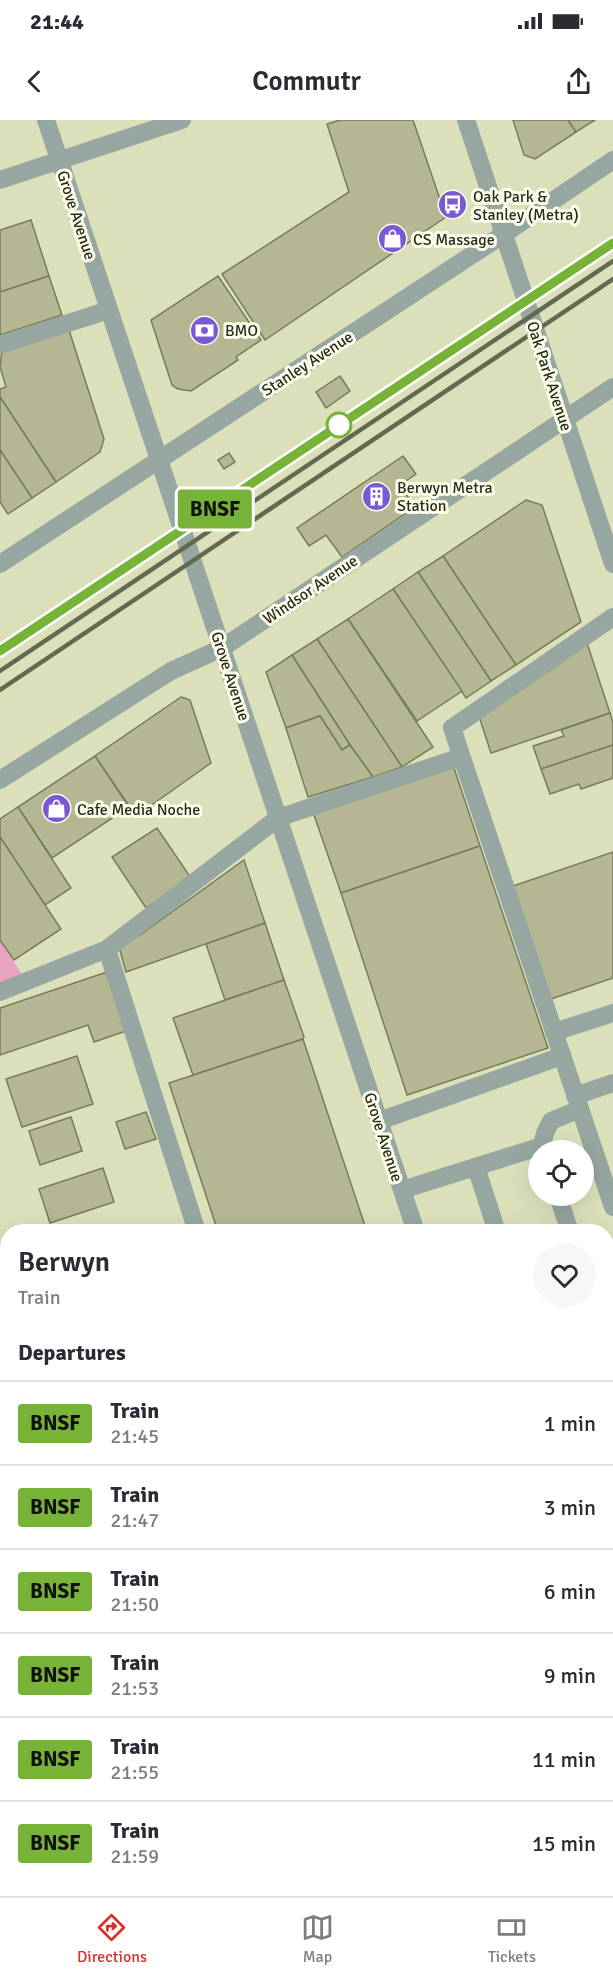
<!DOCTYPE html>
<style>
body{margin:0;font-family:Signika,sans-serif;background:#f7f7f7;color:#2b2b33;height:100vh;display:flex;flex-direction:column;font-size:22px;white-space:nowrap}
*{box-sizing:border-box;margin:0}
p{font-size:20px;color:#7c7c81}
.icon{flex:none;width:33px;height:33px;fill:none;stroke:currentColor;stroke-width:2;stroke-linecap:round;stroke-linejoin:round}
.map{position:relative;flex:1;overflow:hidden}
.side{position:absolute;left:0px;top:1104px;width:614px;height:672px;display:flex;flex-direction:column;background:#fff;border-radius:24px 24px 0 0;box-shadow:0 6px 24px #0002}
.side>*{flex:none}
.badge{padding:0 12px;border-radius:4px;font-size:21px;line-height:39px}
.buttons{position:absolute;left:528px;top:1020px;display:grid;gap:12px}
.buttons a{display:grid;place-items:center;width:66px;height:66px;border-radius:50%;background:#fff;box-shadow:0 6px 24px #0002;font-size:30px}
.map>.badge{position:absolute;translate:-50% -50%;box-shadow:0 0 0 3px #fff}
h2{padding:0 18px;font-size:22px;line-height:54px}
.round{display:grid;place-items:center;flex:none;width:63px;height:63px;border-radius:32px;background:#f7f7f7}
.summary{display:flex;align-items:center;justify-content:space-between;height:102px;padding:0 18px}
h1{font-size:28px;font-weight:600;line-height:45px}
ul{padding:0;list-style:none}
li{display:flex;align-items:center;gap:18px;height:84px;padding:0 18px;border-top:2px solid #e1e1e2}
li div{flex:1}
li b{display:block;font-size:22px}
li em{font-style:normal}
li .badge{min-width:66px;font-weight:700;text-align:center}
.status{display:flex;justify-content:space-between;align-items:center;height:42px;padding:0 30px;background:#fff;direction:ltr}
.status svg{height:16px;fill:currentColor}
header{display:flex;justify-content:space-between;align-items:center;height:78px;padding:0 18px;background:#fff;font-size:27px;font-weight:600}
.menu{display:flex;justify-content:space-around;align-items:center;height:84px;border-top:2px solid #e1e1e2;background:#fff;font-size:16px;color:#7c7c81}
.menu a{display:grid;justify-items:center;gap:3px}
.menu .on{color:#d93025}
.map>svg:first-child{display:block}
</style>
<div class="status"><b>21:44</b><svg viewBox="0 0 49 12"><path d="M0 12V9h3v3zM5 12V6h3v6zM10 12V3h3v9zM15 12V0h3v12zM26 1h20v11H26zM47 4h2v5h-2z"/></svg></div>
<header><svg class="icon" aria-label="back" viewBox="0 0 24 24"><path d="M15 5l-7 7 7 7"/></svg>Commutr<svg class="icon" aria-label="share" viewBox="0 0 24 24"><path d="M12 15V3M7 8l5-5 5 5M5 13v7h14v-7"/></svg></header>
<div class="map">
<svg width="613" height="1776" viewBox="0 0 613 1776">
<rect width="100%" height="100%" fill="#dce0ba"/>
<g fill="#eaa2c1">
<path d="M0,820L24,858L0,867Z"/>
<path d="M247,1769H392L395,1776H249Z"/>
</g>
<g fill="#b4b792" stroke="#787b58" stroke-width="1.5">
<path d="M340,0H413L446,97L265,220L222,154L349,72L327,4Z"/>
<path d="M513,0H568L576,12L535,39L524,35Z"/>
<path d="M568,0H595L576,12Z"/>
<path d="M31,100L49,156L0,172V110Z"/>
<path d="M49,156L62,195L0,215V172Z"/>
<path d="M218,156L261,220L236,237L238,240L191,271L178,269L172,265L151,200Z"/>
<path d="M69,210L104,319L100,332L56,362L0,277V269L6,267L0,247L2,230Z"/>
<path d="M340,256L350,271L326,288L316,272Z"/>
<path d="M0,277L56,362L32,378L0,330Z"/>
<path d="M0,330L32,378L8,394L0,382Z"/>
<path d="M229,333L235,342L224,349L218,340Z"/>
<path d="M403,336L416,354L400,365L415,387L342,437L326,415L309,426L297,408Z"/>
<path d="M526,380L542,385L581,502L516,545L443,436Z"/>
<path d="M443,436L516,545L491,561L418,452Z"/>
<path d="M418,452L491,561L466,578L393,469Z"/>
<path d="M393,469L462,571L417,601L348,499Z"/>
<path d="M348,499L433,627L402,647L317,519Z"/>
<path d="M317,519L402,647L373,657L350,625L292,535Z"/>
<path d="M586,520L610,593L491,633L478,593Z"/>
<path d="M292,535L350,625L342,630L320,596L286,608L266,552Z"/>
<path d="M181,577L190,580L211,643L136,696L95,636Z"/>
<path d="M610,593L613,603V625L541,649L533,626L564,616L561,610Z"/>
<path d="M320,596L342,630L350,625L373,657L308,677L286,608Z"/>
<path d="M613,625V658L581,669L579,664L550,674L541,649Z"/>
<path d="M95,636L129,687L52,738L18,687Z"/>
<path d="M453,645L480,726L341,773L313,692Z"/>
<path d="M18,687L71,768L45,785L0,717V699Z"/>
<path d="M157,708L191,758L146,788L112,737Z"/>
<path d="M0,717L61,809L14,840L0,820Z"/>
<path d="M480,726L548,928L407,975L341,773Z"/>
<path d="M613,732V858L551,879L513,766Z"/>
<path d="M244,740L265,803L126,852L119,827L141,814Z"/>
<path d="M265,803L284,860L225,880L206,824Z"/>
<path d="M107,852L126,911L94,922L88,905L0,935V888Z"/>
<path d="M284,860L304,917L303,919L193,955L173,898Z"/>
<path d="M303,919L367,1112H218L169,963Z"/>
<path d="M77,936L93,984L22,1007L6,959Z"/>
<path d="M146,992L156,1019L125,1029L116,1002Z"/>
<path d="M71,997L82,1031L40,1045L29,1011Z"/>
<path d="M103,1048L114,1082L50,1103L39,1069Z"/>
<path d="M187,1104L190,1112H161Z"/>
<path d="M0,1346L8,1370V1387L0,1389Z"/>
<path d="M8,1406V1439L0,1442V1409Z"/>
<path d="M8,1463V1505L0,1507V1466Z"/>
<path d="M8,1543V1565L4,1566L0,1553V1546Z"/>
<path d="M5,1624L8,1631V1689L0,1691V1625Z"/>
<path d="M522,1768H553L555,1776H524Z"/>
</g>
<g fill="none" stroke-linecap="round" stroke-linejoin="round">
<g stroke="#95a7a0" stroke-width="18">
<path d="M46,0L416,1112"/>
<path d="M466,0L613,444"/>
<path d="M0,60L182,0"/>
<path d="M0,225L109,190"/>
<path d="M0,444L504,114L613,40"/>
<path d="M613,497L452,608L613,1087"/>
<path d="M0,660L171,551L222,528L613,267"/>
<path d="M107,829L197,1112"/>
<path d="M0,872L107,829L278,698L461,637"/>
<path d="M554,912L613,893"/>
<path d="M575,976L613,963"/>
<path d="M379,1001L562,936"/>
<path d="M476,1047L497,1112"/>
<path d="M402,1070L542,1026L545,1013L551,1001L580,989"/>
<path d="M558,1076L570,1112"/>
<path d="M0,1135L8,1158"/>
<path d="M606,1222L613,1243"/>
<path d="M606,1296L613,1294"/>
<path d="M606,1440H613"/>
<path d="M0,1540L8,1537"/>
<path d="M606,1559L613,1557"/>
<path d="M606,1681L613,1702"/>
<path d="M0,1758L8,1755"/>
<path d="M74,1768L76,1776"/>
<path d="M212,1768L215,1776"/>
<path d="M592,1776L613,1769"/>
</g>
<g stroke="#656751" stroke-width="4.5">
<path d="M0,531L613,123"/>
<path d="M0,551L613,141"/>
<path d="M0,570L613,159"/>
</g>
</g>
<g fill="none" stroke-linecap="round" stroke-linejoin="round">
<defs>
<path id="line" d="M0,531L613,123"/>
</defs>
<use href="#line" stroke="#fff" stroke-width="14"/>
<use href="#line" stroke="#77b337" stroke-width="9"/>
</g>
<defs>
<symbol id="bus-disc" viewBox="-11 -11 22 22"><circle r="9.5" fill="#7a59d3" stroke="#fdffec"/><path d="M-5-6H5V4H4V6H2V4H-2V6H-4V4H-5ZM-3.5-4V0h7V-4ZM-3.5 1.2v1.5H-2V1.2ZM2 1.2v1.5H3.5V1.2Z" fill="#fff"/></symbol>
<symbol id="shop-disc" viewBox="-11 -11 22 22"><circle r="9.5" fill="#7a59d3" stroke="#fdffec"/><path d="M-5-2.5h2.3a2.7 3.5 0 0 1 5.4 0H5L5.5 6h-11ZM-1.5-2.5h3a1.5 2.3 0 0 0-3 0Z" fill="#fff"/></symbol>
<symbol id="bank-disc" viewBox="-11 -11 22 22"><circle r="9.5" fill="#7a59d3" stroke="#fdffec"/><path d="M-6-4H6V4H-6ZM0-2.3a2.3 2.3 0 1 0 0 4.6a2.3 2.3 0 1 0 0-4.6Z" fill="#fff"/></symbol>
<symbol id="building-disc" viewBox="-11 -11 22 22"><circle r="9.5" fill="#7a59d3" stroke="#fdffec"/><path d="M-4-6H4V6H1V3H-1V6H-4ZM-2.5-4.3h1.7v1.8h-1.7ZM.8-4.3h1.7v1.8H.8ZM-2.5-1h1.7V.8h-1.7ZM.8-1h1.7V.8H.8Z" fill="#fff"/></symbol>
</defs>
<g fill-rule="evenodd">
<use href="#bus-disc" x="436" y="68" width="33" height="33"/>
<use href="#shop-disc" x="376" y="102" width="33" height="33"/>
<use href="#bank-disc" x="188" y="194" width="33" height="33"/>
<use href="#building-disc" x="360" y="360" width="33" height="33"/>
<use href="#shop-disc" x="40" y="672" width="33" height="33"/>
</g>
<circle fill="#fff" stroke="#77b337" stroke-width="3" cx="339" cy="305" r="12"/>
<g text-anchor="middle" stroke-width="6" stroke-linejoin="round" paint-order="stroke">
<g font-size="16" fill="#2b2c1e" stroke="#fdffec" text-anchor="start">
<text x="473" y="82">Oak Park &amp;<tspan x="473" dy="18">Stanley (Metra)</tspan></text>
<text x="413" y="125">CS Massage</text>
<text x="225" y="216">BMO</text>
<text x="397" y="373">Berwyn Metra<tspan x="397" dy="18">Station</tspan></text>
<text x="77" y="695">Cafe Media Noche</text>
</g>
<g font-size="16" fill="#2b2c1e" stroke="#fdffec">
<text transform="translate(77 95) rotate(72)" y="6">Grove Avenue</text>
<text transform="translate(307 243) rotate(-33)" y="6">Stanley Avenue</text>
<text transform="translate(550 256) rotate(72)" y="6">Oak Park Avenue</text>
<text transform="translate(310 469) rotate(-34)" y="6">Windsor Avenue</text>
<text transform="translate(231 556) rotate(72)" y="6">Grove Avenue</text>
<text transform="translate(384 1017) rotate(72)" y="6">Grove Avenue</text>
</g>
</g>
</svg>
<div class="buttons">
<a><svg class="icon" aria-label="locate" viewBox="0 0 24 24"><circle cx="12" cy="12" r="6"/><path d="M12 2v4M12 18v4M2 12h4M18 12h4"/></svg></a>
</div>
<b class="badge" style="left:215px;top:389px;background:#77b337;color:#111">BNSF</b>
<section class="side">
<div class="summary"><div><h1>Berwyn</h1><p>Train</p></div><a class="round"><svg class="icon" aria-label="heart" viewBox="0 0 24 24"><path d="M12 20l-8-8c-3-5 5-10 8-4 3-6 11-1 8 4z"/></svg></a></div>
<h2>Departures</h2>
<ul>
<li><span class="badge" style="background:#77b337;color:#111">BNSF</span><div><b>Train</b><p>21:45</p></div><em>1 min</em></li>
<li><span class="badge" style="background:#77b337;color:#111">BNSF</span><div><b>Train</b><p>21:47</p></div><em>3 min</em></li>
<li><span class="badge" style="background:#77b337;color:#111">BNSF</span><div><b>Train</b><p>21:50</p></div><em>6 min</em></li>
<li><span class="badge" style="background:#77b337;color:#111">BNSF</span><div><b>Train</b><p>21:53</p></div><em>9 min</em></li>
<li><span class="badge" style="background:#77b337;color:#111">BNSF</span><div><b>Train</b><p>21:55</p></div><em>11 min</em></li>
<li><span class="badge" style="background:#77b337;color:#111">BNSF</span><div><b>Train</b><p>21:59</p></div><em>15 min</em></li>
</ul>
</section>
</div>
<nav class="menu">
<a class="on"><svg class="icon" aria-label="directions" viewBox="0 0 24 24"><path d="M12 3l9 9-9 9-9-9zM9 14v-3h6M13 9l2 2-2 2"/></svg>Directions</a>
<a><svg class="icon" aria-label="map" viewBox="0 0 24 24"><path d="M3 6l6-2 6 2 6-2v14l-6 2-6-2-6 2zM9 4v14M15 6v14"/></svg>Map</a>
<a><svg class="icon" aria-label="tickets" viewBox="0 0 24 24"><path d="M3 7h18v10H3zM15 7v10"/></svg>Tickets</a>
</nav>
